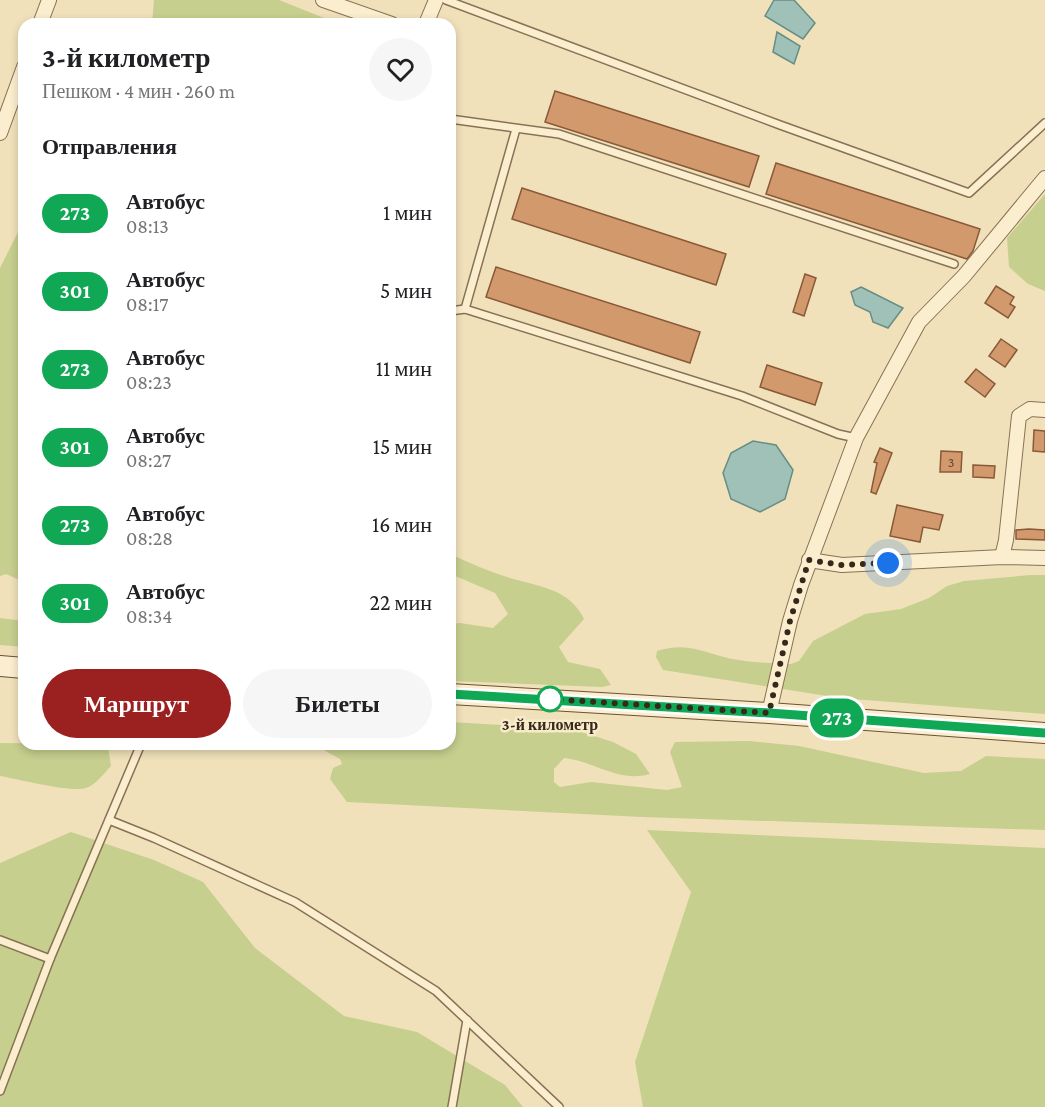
<!DOCTYPE html>
<html lang="ru">
<meta charset="utf-8">
<style>
body{margin:0;font-family:"Crimson Pro",serif;background:#f6f6f6;color:#202124;height:100vh;display:flex;flex-direction:column;font-size:22px;white-space:nowrap}
*{box-sizing:border-box;margin:0}
p{font-size:20px;color:#757577}
.icon{flex:none;width:33px;height:33px;fill:none;stroke:currentColor;stroke-width:2;stroke-linecap:round;stroke-linejoin:round}
.map{position:relative;flex:1;overflow:hidden}
.sheet{position:absolute;left:18px;top:18px;width:438px;height:732px;display:flex;flex-direction:column;background:#fff;border-radius:18px;box-shadow:0 3px 9px #0003}
.sheet>*{flex:none}
.badge{padding:0 12px;border-radius:20px;font-size:21px;line-height:39px}
.you{position:absolute;width:30px;height:30px;margin:-15px;border:4px solid #fff;border-radius:50%;background:#1a73e8;box-shadow:0 0 0 9px #1a73e833}
.map>.badge{position:absolute;translate:-50% -50%;box-shadow:0 0 0 3px #fff}
h2{padding:0 24px;font-size:22px;line-height:54px}
.round{display:grid;place-items:center;flex:none;width:63px;height:63px;border-radius:32px;background:#f6f6f6}
.summary{display:flex;align-items:center;justify-content:space-between;height:102px;padding:0 24px}
h1{font-size:28px;font-weight:700;line-height:45px}
.cta{display:flex;gap:12px;margin-top:auto;padding:12px 24px}
.cta a{flex:1;height:69px;border-radius:36px;background:#9b2120;color:#fff;font-size:24px;font-weight:700;line-height:69px;text-align:center}
.cta a+a{background:#f6f6f6;color:#202124}
ul{padding:0;list-style:none}
li{display:flex;align-items:center;gap:18px;height:78px;padding:0 24px}
li div{flex:1}
li b{display:block;font-size:22px}
li em{font-style:normal}
li .badge{min-width:66px;font-weight:700;text-align:center}
.map>svg:first-child{display:block}
</style>
<div class="map">
<svg width="1045" height="1107" viewBox="0 0 1045 1107">
<rect width="100%" height="100%" fill="#f0e1ba"/>
<g fill="#c6cf8e">
<path d="M154,0H279L339,24H152Z"/>
<path d="M1045,194V291L1028,284L1009,267L1007,238Z"/>
<path d="M24,220V582L6,574L0,576V268Z"/>
<path d="M450,554C470,563 490,572 510,578C539,587 569,588 584,619L559,647L568,662L600,669L611,685L602,687L450,681V624L460,623L493,628L508,614L495,593L453,575L450,571Z"/>
<path d="M1031,575H1045V714L840,698L663,670L656,657L657,651C690,640 709,656 739,660C756,663 774,663 791,664L799,661L813,641L865,614L901,609L929,598L947,586L964,581Z"/>
<path d="M0,618L24,621V647L0,645Z"/>
<path d="M450,722L572,729L613,742L636,754L650,774C617,783 595,761 564,758L554,769V782L560,787L591,782L667,790L682,787L670,752L675,742L749,741L799,746L924,773L961,771L986,756L1045,759V830L642,817L347,802L330,779L333,768L342,764L340,759L313,744H450Z"/>
<path d="M0,743L91,744L108,747L111,766C104,773 96,785 86,788C71,793 18,779 0,776Z"/>
<path d="M647,830L1045,848V1107H643L635,1062L691,892Z"/>
<path d="M71,832L154,860L203,882L255,948L344,1016L417,1032L505,1085L523,1107H0V863Z"/>
</g>
<g fill="#9fc1b7" stroke="#668e85" stroke-width="1.5">
<path d="M774,0H794L815,23L803,39L765,16Z"/>
<path d="M777,32L800,46L794,64L773,52Z"/>
<path d="M861,287L903,308L888,328L873,322L870,312L855,305L851,292Z"/>
<path d="M753,441L776,445L793,470L785,499L760,512L731,499L723,473L731,453Z"/>
</g>
<g fill="#d2996d" stroke="#895938" stroke-width="1.5">
<path d="M555,91L759,156L749,187L545,122Z"/>
<path d="M776,163L980,229L973,251L967,259L766,194Z"/>
<path d="M522,188L726,254L716,285L512,219Z"/>
<path d="M496,267L700,332L690,363L486,297Z"/>
<path d="M805,274L816,278L804,316L793,312Z"/>
<path d="M996,286L1014,297L1010,304L1015,307L1008,318L985,303Z"/>
<path d="M1001,339L1017,350L1005,367L989,356Z"/>
<path d="M767,365L822,383L815,405L760,387Z"/>
<path d="M976,369L995,384L985,397L965,382Z"/>
<path d="M1034,430L1045,431V452L1033,451Z"/>
<path d="M880,448L892,453L876,494L871,492L877,463L874,462Z"/>
<path d="M941,451L962,452L961,472H940Z"/>
<path d="M973,465L995,466L994,478L973,477Z"/>
<path d="M897,505L943,515L939,530L923,527L920,542L890,536Z"/>
<path d="M1029,529L1045,530V540L1016,539V530Z"/>
</g>
<g fill="none" stroke-linecap="round" stroke-linejoin="round">
<defs>
<g id="service">
<path d="M446,0L780,125L969,193L1045,123"/>
<path d="M450,119L559,134L954,264"/>
<path d="M465,309L516,129"/>
<path d="M450,311L465,309L742,396L838,434L856,438"/>
<path d="M109,820L154,838L295,902L436,991L559,1107"/>
<path d="M0,940L50,959"/>
<path d="M0,1091L50,959L141,744"/>
<path d="M452,1107L467,1020"/>
</g>
<g id="minor">
<path d="M323,0L392,24"/>
<path d="M40,24L49,0"/>
<path d="M426,24L436,0"/>
<path d="M0,133L24,67"/>
<path d="M1002,557L1006,540L1019,416L1030,409L1045,410"/>
<path d="M809,560L842,565L1002,557L1045,558"/>
<path d="M769,713L790,621L801,585L856,438L919,322L964,276L1045,178"/>
</g>
<g id="secondary">
<path d="M0,666L24,668"/>
<path d="M450,694L769,713L1045,733"/>
</g>
</defs>
<use href="#service" stroke="#887154" stroke-width="10"/>
<use href="#minor" stroke="#887154" stroke-width="16"/>
<use href="#secondary" stroke="#6a5137" stroke-width="22"/>
<use href="#service" stroke="#fbeece" stroke-width="7"/>
<use href="#minor" stroke="#fbeece" stroke-width="14"/>
<use href="#secondary" stroke="#fbeece" stroke-width="20"/>
</g>
<g fill="none" stroke-linecap="round" stroke-linejoin="round">
<defs>
<path id="line" d="M450,694L769,713L1045,733"/>
</defs>
<use href="#line" stroke="#fff" stroke-width="14"/>
<use href="#line" stroke="#10a855" stroke-width="9"/>
<path stroke="#36281a" stroke-width="6" stroke-dasharray="0 10.8" d="M550,699L769,713L790,621L809,560L842,565L888,563"/>
</g>
<circle fill="#fff" stroke="#10a855" stroke-width="3" cx="550" cy="699" r="12"/>
<g text-anchor="middle" stroke-width="5" stroke-linejoin="round" paint-order="stroke">
<g font-size="14" fill="#5d442f">
<text x="951" y="467">3</text>
</g>
<g font-size="16" font-weight="bold" fill="#36281a" stroke="#f8ebca">
<text x="550" y="730">3-й километр</text>
</g>
</g>
</svg>
<div class="you" style="left:888px;top:563px"></div>
<b class="badge" style="left:837px;top:718px;background:#10a855;color:#fff">273</b>
<section class="sheet">
<div class="summary"><div><h1>3-й километр</h1><p>Пешком · 4 мин · 260 m</p></div><a class="round"><svg class="icon" aria-label="heart" viewBox="0 0 24 24"><path d="M12 20l-8-8c-3-5 5-10 8-4 3-6 11-1 8 4z"/></svg></a></div>
<h2>Отправления</h2>
<ul>
<li><span class="badge" style="background:#10a855;color:#fff">273</span><div><b>Автобус</b><p>08:13</p></div><em>1 мин</em></li>
<li><span class="badge" style="background:#10a855;color:#fff">301</span><div><b>Автобус</b><p>08:17</p></div><em>5 мин</em></li>
<li><span class="badge" style="background:#10a855;color:#fff">273</span><div><b>Автобус</b><p>08:23</p></div><em>11 мин</em></li>
<li><span class="badge" style="background:#10a855;color:#fff">301</span><div><b>Автобус</b><p>08:27</p></div><em>15 мин</em></li>
<li><span class="badge" style="background:#10a855;color:#fff">273</span><div><b>Автобус</b><p>08:28</p></div><em>16 мин</em></li>
<li><span class="badge" style="background:#10a855;color:#fff">301</span><div><b>Автобус</b><p>08:34</p></div><em>22 мин</em></li>
</ul>
<div class="cta"><a>Маршрут</a><a>Билеты</a></div>
</section>
</div>
